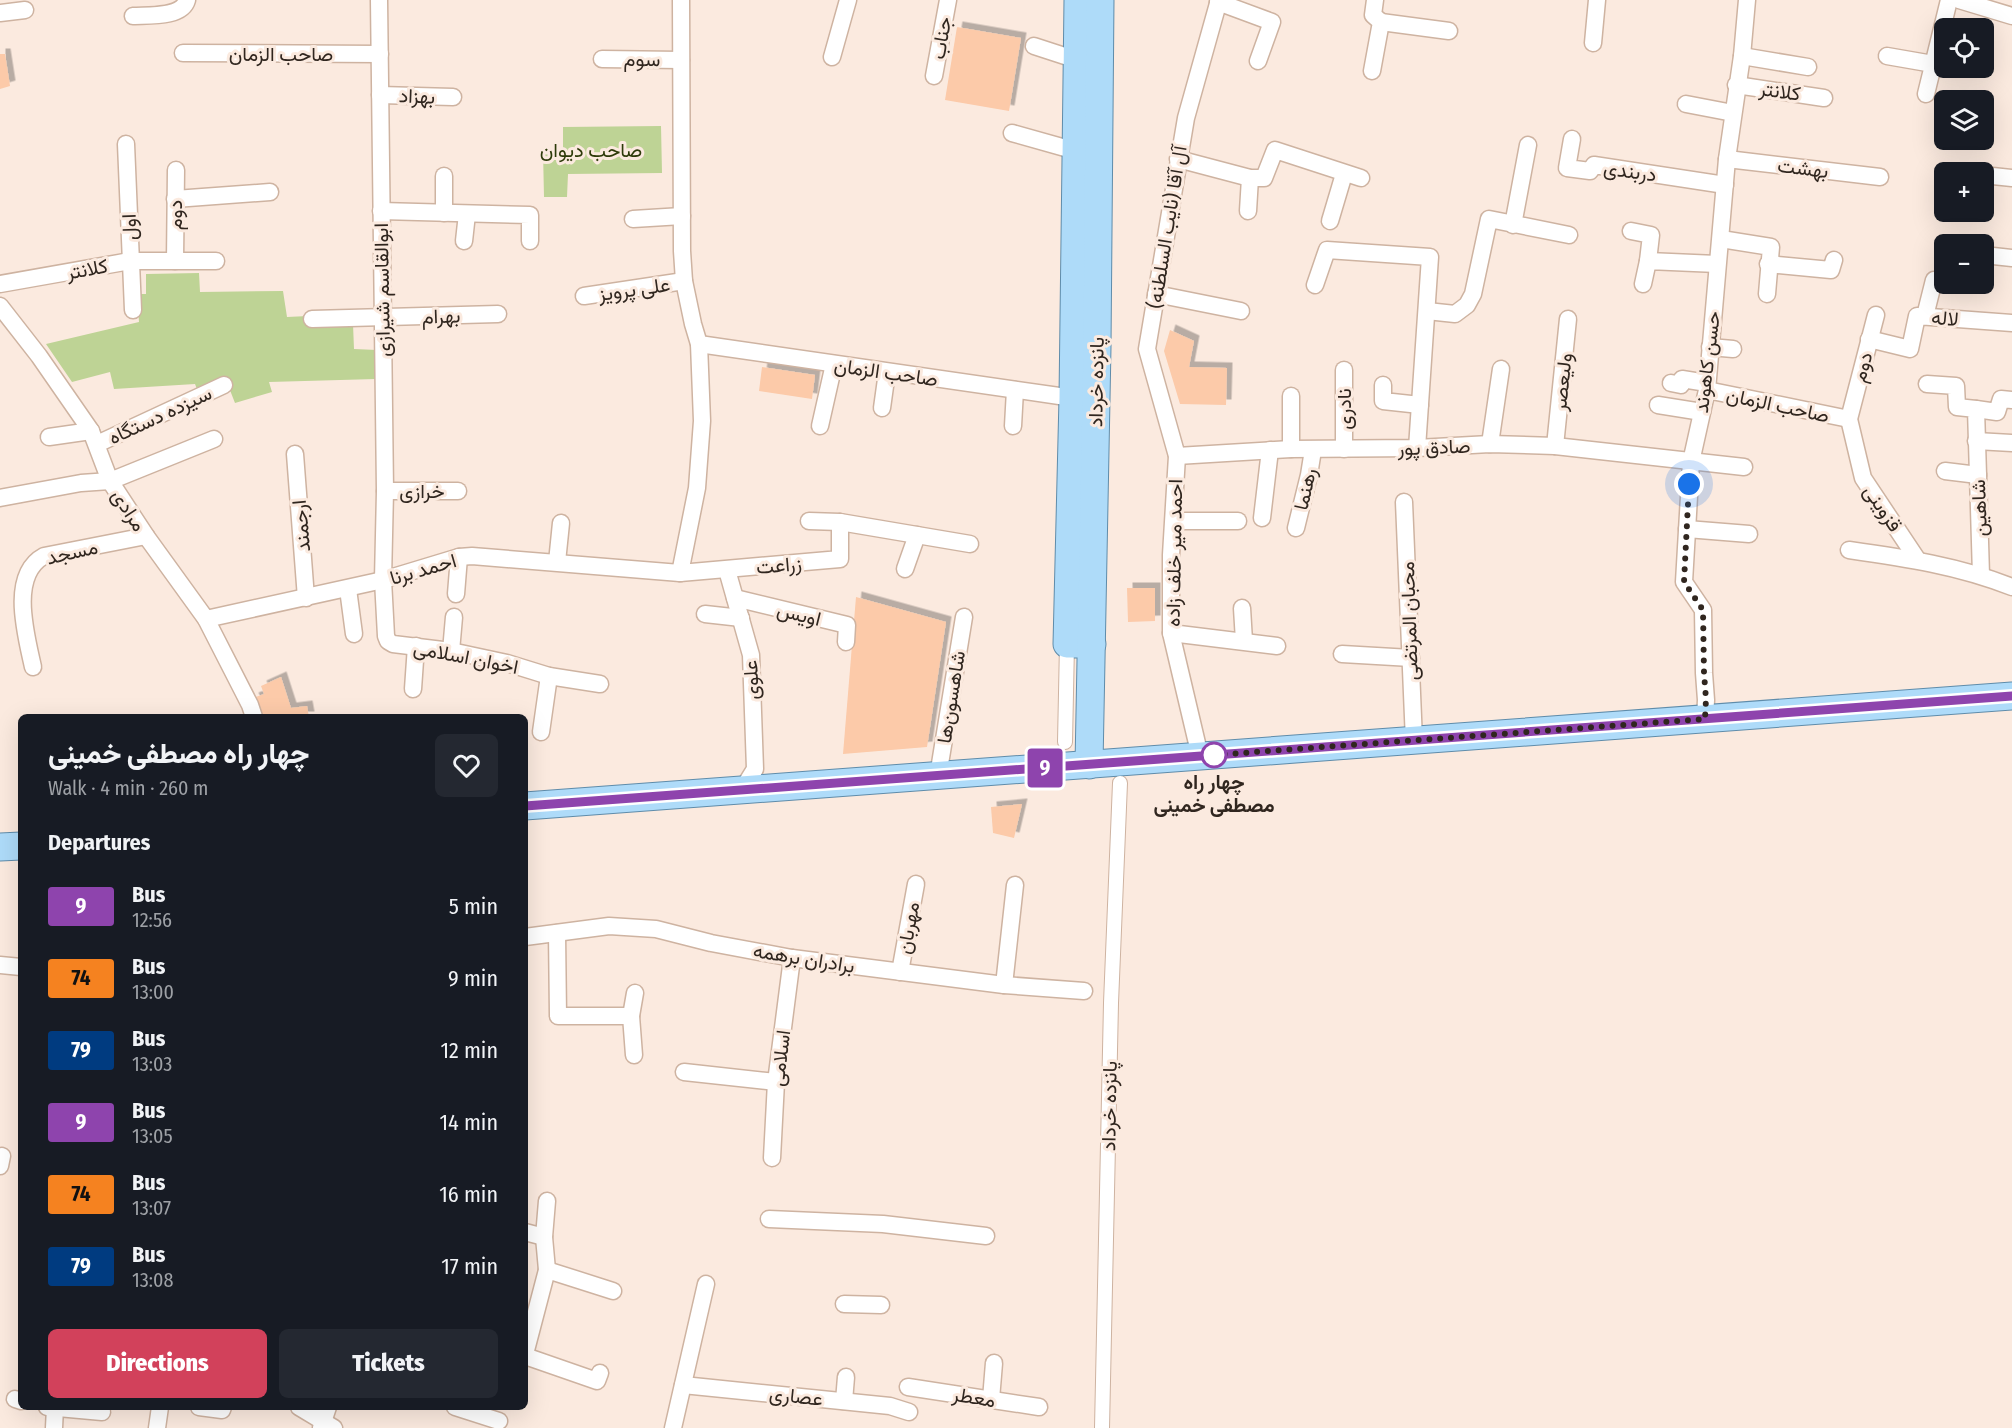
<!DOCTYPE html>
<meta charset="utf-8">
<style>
body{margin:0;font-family:"Fira Sans Condensed",Vazirmatn,sans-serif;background:#242831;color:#f1f3f6;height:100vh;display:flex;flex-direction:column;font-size:22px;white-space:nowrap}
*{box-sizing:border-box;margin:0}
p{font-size:20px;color:#9ea1a6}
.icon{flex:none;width:33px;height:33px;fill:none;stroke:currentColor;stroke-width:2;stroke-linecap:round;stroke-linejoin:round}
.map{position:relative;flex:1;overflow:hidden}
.sheet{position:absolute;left:18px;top:714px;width:510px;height:696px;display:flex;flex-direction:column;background:#171b24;border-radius:9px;box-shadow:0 6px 24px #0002}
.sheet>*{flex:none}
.badge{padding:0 12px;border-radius:4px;font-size:21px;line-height:39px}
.tools{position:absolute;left:1934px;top:18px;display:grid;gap:12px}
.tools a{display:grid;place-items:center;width:60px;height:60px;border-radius:9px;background:#171b24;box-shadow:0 6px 24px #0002;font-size:30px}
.you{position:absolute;width:30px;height:30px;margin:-15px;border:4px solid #fff;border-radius:50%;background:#1a73e8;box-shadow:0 0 0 9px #1a73e833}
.map>.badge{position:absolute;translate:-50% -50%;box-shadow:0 0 0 3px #fff}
h2{padding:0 30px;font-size:22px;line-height:54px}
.round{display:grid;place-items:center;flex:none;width:63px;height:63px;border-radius:9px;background:#242831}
.headline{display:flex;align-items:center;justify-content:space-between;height:102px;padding:0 30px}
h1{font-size:28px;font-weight:800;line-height:45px}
.cta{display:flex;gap:12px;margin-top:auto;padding:12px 30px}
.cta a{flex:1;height:69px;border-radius:9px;background:#d2415b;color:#fff;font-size:24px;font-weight:800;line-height:69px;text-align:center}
.cta a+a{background:#242831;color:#f1f3f6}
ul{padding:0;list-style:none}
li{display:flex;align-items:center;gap:18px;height:72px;padding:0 30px}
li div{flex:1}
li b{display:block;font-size:22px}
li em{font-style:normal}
li .badge{min-width:66px;font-weight:700;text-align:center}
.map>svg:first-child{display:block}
</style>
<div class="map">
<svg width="2012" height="1428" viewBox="0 0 2012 1428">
<defs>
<filter id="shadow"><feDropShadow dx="5.5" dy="-5.5" stdDeviation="0" flood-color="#0004"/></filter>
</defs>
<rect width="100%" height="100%" fill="#fbeadf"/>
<g fill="#bed395">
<path d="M661,126L662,173L568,174L567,197H544L543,151H563V127Z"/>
<path d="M199,273L200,292L283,291L287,317L308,316L353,324L354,349L377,350L376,379L269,382L272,392L235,403L226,380L199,394L195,384L114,389L110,372L72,382L46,344L139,322L137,294H146V274Z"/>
</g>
<g fill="#fccaa9" filter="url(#shadow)">
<path d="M957,27L1021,38L1009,111L945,100Z"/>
<path d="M0,54H5L10,86L0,89Z"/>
<path d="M1170,330L1194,341L1189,367L1227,368L1226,405L1180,404L1164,351Z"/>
<path d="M762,367L815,375L812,399L759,391Z"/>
<path d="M1127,588H1155V621L1128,622Z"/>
<path d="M856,597L946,622L927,747L843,754Z"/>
<path d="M281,677L291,708L307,706L309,717H262L253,698L264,694L261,686Z"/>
<path d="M1022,804L1014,838L993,833L991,807Z"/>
</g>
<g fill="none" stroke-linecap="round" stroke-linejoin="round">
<defs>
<g id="pedestrian">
<path d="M1065,742L1067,644"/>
<path d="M1102,1428L1111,1003L1120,783"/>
</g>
<g id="minor">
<path d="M379,0L385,491L383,580L386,636L388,641L393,644L451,651L507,663L549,676L600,684"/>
<path d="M1959,0L2012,16"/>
<path d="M1218,2L1272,22L1258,61"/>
<path d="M0,13L25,10"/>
<path d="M133,16C148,15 182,18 187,0"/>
<path d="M1381,22L1449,31"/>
<path d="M1593,43L1597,0"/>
<path d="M1034,46L1077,60"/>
<path d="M183,53L380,54"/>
<path d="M1742,56L1808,67"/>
<path d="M1887,56L1933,64"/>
<path d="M832,57L848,0"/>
<path d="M602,59L681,60"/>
<path d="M1372,71L1381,22L1373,15L1375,0"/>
<path d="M934,76L948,0"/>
<path d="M1736,85L1824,98"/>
<path d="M1926,94L1949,0"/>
<path d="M380,95L453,97"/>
<path d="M1686,104L1733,113"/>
<path d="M1012,133L1076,151"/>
<path d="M1572,139L1567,168L1590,171L1594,165L1725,185"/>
<path d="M126,144L133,310"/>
<path d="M1178,159L1250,178H1264L1275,150L1361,178"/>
<path d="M1727,159L1880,177"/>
<path d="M1983,175L2012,178"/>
<path d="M175,199L270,192"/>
<path d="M381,211L530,215V241"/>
<path d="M1248,211L1250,178"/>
<path d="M444,213V176"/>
<path d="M633,219L682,216"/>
<path d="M1330,221L1344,174"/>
<path d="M1513,225L1528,145"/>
<path d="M1631,231L1651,235L1648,261"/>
<path d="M1721,239L1771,247L1767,294"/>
<path d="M464,241L467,214"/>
<path d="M1984,255L2012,258"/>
<path d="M175,261L176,170"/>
<path d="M1768,264L1831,270L1834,260"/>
<path d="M0,284L130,261H216"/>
<path d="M1643,284L1648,261L1717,264"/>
<path d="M1315,285L1327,250L1430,257L1417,448"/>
<path d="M1156,294L1241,311"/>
<path d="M584,296L684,281"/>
<path d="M0,306L39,356L91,431L110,481L146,536L206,619L250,705L254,717"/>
<path d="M1427,311L1455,314L1467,305L1473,294L1489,219L1569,235"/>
<path d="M1876,315L1849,419L1863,478L1917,559"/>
<path d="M1925,316L1934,280"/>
<path d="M312,319L498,314"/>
<path d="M1869,339L1910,349L1917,316L2012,323"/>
<path d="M699,344L1073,398"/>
<path d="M1710,347L1733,349"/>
<path d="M1344,370V449"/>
<path d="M1671,383L1681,385L1682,379L1707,383"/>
<path d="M1927,384L1956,386L1957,407L1976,409L1981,575"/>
<path d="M1383,385V401L1420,405"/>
<path d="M1707,390L1849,419"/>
<path d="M1658,405L1702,412"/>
<path d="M882,408L887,372"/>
<path d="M1976,409L1997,412L2001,399L2012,400"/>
<path d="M820,426L834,364"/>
<path d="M1013,426L1015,390"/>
<path d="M49,437L91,431"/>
<path d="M1976,441L2012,443"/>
<path d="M97,444L224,385"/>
<path d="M1490,444L1501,369"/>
<path d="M1555,446L1568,319"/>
<path d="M1291,449V396"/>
<path d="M295,454L306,598"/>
<path d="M1177,456L1291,449L1417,448L1490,444L1555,446L1744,467"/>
<path d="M1945,471L1978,475"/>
<path d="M385,491H458"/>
<path d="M0,498L81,483L110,481L214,439"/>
<path d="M1404,502L1414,741"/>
<path d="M1262,518L1270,450"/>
<path d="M809,521L840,522L970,544"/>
<path d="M1174,521H1238"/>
<path d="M1296,528L1309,475L1313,450"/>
<path d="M1687,529L1749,534"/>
<path d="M1849,550C1905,558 1959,566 2012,587"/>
<path d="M557,562L561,523"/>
<path d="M905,569L917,535"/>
<path d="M727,570L751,655L755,769L742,790"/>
<path d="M680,573L697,488L702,421L699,344L693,324L684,281L682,251L681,0"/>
<path d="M348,589L354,634"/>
<path d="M456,594L459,557"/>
<path d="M735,598L847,625L846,642"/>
<path d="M1242,608L1244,641"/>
<path d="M705,614L741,618"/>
<path d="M206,619L383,580L459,557L472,556L680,573L840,559V522"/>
<path d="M1171,633L1277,646"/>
<path d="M451,651L454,617"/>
<path d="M1342,654L1411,658"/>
<path d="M33,667C26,635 9,575 44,556L146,536"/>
<path d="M413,689L416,646"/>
<path d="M1705,719L1706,700L1704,673L1703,610L1684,582L1691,462L1707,390L1727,159L1742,56L1747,0"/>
<path d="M541,732L549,676"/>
<path d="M1200,756L1171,633V555L1177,456L1147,349L1186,118L1219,0"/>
<path d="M938,776L964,617"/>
<path d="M557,933L558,1016H631L634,1055"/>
<path d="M525,937L609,926L656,929L711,943L792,958L1004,985L1084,991"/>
<path d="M0,965L21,967"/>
<path d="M900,972L916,884"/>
<path d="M1004,985L1015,885"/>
<path d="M631,1016L635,993"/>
<path d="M684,1072L776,1082"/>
<path d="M772,1158L776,1082L792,958"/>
<path d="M0,1166L2,1156"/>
<path d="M769,1219L883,1224L986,1236"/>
<path d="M525,1232L544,1237"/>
<path d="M547,1270L613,1291"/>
<path d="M844,1304L881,1305"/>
<path d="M525,1354L547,1270L544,1237L547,1201"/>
<path d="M525,1356L597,1381L600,1373"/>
<path d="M683,1385L890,1406L909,1412"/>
<path d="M908,1387L1039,1407"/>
<path d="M15,1399L21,1401"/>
<path d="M991,1399L994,1363"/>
<path d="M844,1401L846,1377"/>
<path d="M47,1407L102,1412"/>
<path d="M199,1407L222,1410L223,1407"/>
<path d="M299,1407L334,1428"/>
<path d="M455,1407L499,1421"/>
<path d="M54,1428L55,1407"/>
<path d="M157,1428L160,1407"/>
<path d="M321,1428L328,1407"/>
<path d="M673,1428L706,1284"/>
</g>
<g id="primary">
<path d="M1078,0L1073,398L1067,644H1092"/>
<path d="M1089,765L1097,347L1100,0"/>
<path d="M525,806L2012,696"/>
<path d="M0,847L21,846"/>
</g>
</defs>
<use href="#pedestrian" stroke="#ceb3a1" stroke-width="16"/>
<use href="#minor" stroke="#ceb3a1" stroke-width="19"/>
<use href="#primary" stroke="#5f8caa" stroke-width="29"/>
<use href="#pedestrian" stroke="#fff" stroke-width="14"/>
<use href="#minor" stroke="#fff" stroke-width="16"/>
<use href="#primary" stroke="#aedbf9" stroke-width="27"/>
</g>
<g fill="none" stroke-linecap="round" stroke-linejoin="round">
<defs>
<path id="line" d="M525,806L2012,696"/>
</defs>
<use href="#line" stroke="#fff" stroke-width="14"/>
<use href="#line" stroke="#8e44ad" stroke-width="9"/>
<path stroke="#30261f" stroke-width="6" stroke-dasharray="0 10.8" d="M1214,755L1705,719L1706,699L1704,673L1703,610L1684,582L1689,484"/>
</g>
<circle fill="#fff" stroke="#8e44ad" stroke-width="3" cx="1214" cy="755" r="12"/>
<g text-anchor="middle" stroke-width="6" stroke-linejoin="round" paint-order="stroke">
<g font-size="20" fill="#30261f" stroke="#fbeadf">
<text transform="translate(941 38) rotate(-80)" y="7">جناب</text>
<text x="281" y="61">صاحب الزمان</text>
<text transform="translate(642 59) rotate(1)" y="7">سوم</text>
<text transform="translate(1780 91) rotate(8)" y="7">کلانتر</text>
<text transform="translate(417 96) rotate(2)" y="7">بهزاد</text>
<text transform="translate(1803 168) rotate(7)" y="7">بهشت</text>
<text transform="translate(1630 171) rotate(8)" y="7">دربندی</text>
<text transform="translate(175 215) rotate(-89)" y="7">دوم</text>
<text transform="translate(129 227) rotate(-92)" y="7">اول</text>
<text transform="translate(1167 227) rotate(-81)" y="7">آل آقا (نایب السلطنه)</text>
<text transform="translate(87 269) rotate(-10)" y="7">کلانتر</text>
<text transform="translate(634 289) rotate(-8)" y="7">علی پرویز</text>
<text transform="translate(382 290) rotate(-91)" y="7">ابوالقاسم شیرازی</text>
<text transform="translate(441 316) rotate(-2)" y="7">بهرام</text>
<text transform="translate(1945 318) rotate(5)" y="7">لاله</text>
<text transform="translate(1707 362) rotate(-83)" y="7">حسن کاهوند</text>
<text transform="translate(1862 367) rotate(-75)" y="7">دوم</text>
<text transform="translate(886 372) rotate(8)" y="7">صاحب الزمان</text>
<text transform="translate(1096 382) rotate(-89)" y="7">پانزده خرداد</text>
<text transform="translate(1562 382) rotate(-84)" y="7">ولیعصر</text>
<text transform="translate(1778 405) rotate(12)" y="7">صاحب الزمان</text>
<text transform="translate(1344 409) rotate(-90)" y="7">نادری</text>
<text transform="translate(160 415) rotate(-25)" y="7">سیزده دستگاه</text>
<text transform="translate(1434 447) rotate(-2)" y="7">صادق پور</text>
<text transform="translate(1305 489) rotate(-77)" y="7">رهنما</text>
<text x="422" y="498">خرازی</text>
<text transform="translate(1883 508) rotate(56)" y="7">قزوینی</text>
<text transform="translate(1979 508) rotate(-92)" y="7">شاهین</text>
<text transform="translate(129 510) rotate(57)" y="7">مرادی</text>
<text transform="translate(301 526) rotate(-95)" y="7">ارجمند</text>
<text transform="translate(72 552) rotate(-13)" y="7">مسجد</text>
<text transform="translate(1174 553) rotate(-89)" y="7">احمد میر خلف زاده</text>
<text transform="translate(779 565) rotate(-5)" y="7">زراعت</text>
<text transform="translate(423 569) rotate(-16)" y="7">احمد برنا</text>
<text transform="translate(799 614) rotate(14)" y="7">اویس</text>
<text transform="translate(1409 621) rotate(-92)" y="7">محبان المرتضی</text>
<text transform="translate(466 657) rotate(11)" y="7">اخوان اسلامی</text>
<text transform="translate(751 680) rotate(-93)" y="7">علوی</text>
<text transform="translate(951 697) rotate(-81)" y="7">شاهسون‌ها</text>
<text transform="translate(908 928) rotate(-80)" y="7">مهربان</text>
<text transform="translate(804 958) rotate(9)" y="7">برادران برهمه</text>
<text transform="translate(780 1058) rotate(-83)" y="7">اسلامی</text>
<text transform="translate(1109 1106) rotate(-89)" y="7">پانزده خرداد</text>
<text transform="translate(796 1396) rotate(6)" y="7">عصاری</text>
<text transform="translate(974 1397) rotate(9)" y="7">معطر</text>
</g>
<g font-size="20" fill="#2d3a09" stroke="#fbeadf">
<text x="591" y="157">صاحب دیوان</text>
</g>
<g font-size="20" font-weight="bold" fill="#30261f" stroke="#fbeadf">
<text x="1214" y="789">چهار راه<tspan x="1214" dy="23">مصطفی خمینی</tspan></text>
</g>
</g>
</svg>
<div class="tools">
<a><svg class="icon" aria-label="locate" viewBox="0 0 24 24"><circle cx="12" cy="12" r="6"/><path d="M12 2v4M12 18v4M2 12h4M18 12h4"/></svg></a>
<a><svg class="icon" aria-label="layers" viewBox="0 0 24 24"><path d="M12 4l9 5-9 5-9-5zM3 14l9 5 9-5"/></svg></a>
<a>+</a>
<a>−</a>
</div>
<div class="you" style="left:1689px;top:484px"></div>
<b class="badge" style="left:1045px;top:768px;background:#8e44ad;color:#fff">9</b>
<section class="sheet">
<div class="headline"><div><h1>چهار راه مصطفی خمینی</h1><p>Walk · 4 min · 260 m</p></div><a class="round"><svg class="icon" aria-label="heart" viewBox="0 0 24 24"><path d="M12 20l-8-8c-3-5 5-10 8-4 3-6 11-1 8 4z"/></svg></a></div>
<h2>Departures</h2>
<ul>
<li><span class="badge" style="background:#8e44ad;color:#fff">9</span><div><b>Bus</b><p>12:56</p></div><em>5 min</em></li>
<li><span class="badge" style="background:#f58220;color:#111">74</span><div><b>Bus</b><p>13:00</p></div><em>9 min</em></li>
<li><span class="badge" style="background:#003b80;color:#fff">79</span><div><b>Bus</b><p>13:03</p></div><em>12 min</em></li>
<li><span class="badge" style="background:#8e44ad;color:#fff">9</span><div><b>Bus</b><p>13:05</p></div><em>14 min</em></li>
<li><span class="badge" style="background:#f58220;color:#111">74</span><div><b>Bus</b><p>13:07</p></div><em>16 min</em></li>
<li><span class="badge" style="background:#003b80;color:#fff">79</span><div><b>Bus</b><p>13:08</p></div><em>17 min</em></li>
</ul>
<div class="cta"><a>Directions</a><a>Tickets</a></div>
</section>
</div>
